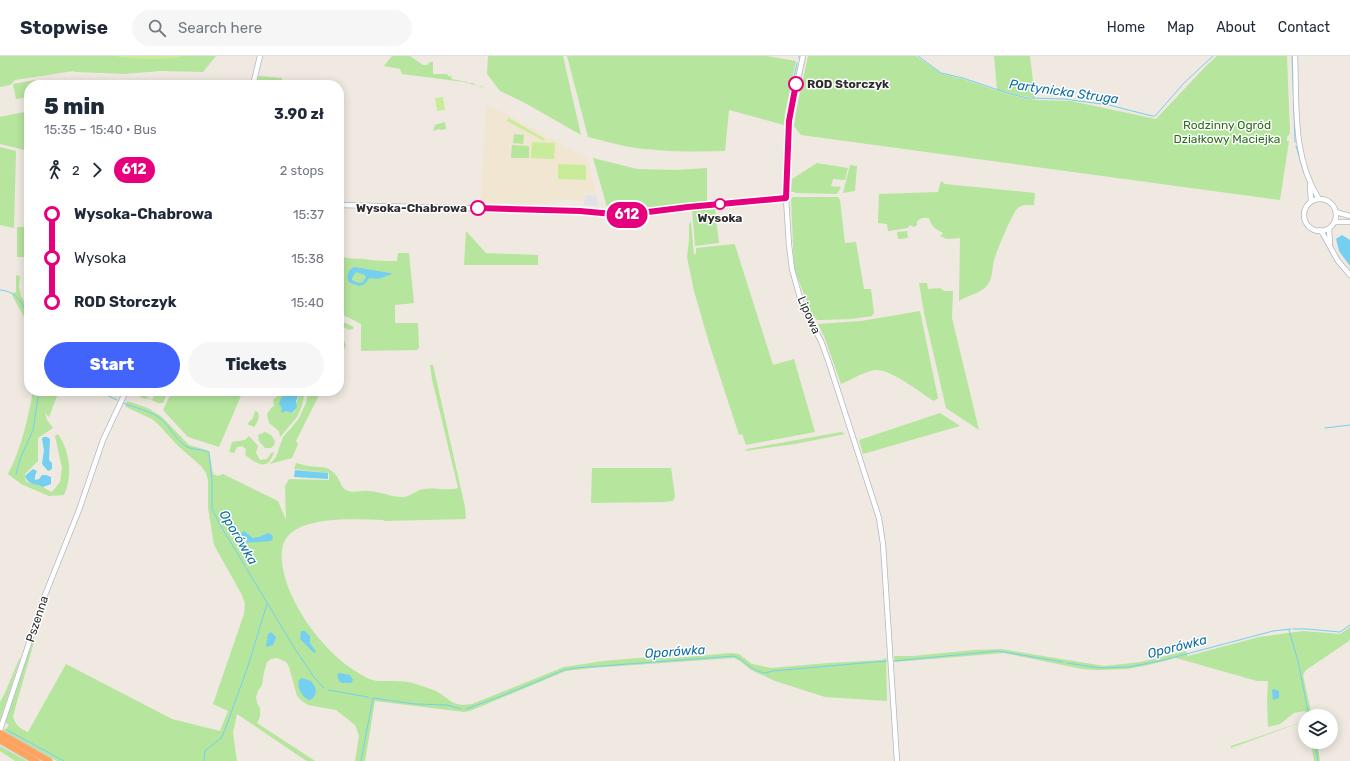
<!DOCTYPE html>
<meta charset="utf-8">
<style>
body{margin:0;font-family:Rubik,sans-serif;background:#f6f6f7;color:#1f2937;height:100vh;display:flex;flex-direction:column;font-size:15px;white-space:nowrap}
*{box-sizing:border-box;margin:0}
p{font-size:13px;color:#747a83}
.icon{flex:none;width:22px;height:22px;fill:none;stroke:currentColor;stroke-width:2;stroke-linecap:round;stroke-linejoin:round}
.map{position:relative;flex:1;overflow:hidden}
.details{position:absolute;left:24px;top:24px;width:320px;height:316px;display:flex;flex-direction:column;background:#fff;border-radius:16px;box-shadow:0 2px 10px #0003}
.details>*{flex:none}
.badge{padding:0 8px;border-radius:13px;font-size:14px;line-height:26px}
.controls{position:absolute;left:1298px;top:653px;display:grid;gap:8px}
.controls a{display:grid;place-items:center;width:40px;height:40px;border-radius:50%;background:#fff;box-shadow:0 2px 10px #0003;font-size:20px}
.map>.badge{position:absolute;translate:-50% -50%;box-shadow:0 0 0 2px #fff}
.legs{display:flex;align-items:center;gap:6px;height:44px;padding:0 20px;font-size:13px}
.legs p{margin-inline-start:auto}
.summary{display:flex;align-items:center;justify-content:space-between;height:68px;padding:0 20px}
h1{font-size:22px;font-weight:800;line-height:30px}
.cta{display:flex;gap:8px;margin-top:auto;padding:8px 20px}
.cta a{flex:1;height:46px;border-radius:24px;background:#4264fb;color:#fff;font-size:16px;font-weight:800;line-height:46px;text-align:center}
.cta a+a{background:#f6f6f7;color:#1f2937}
ul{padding:0 20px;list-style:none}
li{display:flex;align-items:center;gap:14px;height:44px;font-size:15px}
li i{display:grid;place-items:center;width:6px;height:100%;margin:0 5px;background:currentColor}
li i::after{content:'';width:10px;height:10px;margin:-5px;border:3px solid;border-radius:50%;background:#fff}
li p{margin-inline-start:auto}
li:first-child i{background:linear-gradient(#0000 50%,currentColor 0)}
li:last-child i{background:linear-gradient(currentColor 50%,#0000 0)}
header{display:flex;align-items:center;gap:24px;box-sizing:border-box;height:56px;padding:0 20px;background:#fff;border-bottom:1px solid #e0e1e3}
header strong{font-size:19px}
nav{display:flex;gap:22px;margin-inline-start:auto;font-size:14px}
.search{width:280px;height:36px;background:#f6f6f7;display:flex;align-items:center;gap:10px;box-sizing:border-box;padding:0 14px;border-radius:22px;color:#747a83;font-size:15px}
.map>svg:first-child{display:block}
</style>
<header>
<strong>Stopwise</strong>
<div class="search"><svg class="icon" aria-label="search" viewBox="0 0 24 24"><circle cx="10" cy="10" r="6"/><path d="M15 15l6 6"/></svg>Search here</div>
<nav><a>Home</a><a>Map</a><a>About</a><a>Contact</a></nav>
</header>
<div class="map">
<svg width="1350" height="705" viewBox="0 0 1350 705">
<rect width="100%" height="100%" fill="#efe9e1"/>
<path fill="#e3e1e8" d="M585,139H596L598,148L596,150L584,149Z"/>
<path fill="#f0e6d1" d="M486,49L505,57L588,103L596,138H586L584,145L558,143L553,148L481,146Z"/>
<g fill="#b6e59e">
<path d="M0,0H216L203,16L160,15L125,18L75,16L74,15L15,24L10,29L0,31Z"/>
<path d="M392,0H410L423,9H427L430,6H433V18H447L448,20L453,21L451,22V23L468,26V27H473L476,30H481L485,32L464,26L402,18L400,13L384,10Z"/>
<path d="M488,0H563L581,79L525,47L500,35L487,18Z"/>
<path d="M567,0H767L796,5L785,57L784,69L729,54L725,95C692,96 657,96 624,90C612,87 600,84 588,81Z"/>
<path d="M808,0H916L942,18L963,23L1010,39L1036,44L1071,45L1156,63L1206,10L1217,0H1287L1290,78L1287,81V85H1289L1280,144L801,79L794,70L797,51Z"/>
<path d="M994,0H1030L1035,42L1011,38L997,34Z"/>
<path d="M259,20L282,22V28L301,29H281V26H270V29L259,27L258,29H255Z"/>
<path d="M35,24L36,29H29V41L16,43L13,28Z"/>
<path d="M29,55V95L0,88V61Z"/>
<path d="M445,66L446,73L441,74L439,73L433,75L435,69Z"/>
<path d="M514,78L524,79L523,88L513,87Z"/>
<path d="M512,89L529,90V102H511Z"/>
<path d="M0,91L16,95L14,172L0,169Z"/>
<path d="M593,102L637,113L676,114L707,112V146L686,147L680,149L634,155L632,152L607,151Z"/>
<path d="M817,107L848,112L845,124L833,123L831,130L841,131L837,138L795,137V136H791L792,123Z"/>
<path d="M850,109L857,110L855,135L843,137Z"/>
<path d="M339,112H343L342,133H339Z"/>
<path d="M941,125L945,128L1035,137L1034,149C1028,149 1021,148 1017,153C1012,158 996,197 994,204C992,212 993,221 988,228C983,237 968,239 959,245L960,182L947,183L940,180L943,177C934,172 932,171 929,162H922L917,165V169L914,171L910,169L908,172L888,175L887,168L878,167L879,138L938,136Z"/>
<path d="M793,141H838L840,144L845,187L856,186L864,233H871L874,257L872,260L852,263L822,264H817L811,257L794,212L791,143Z"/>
<path d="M715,153L719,187L695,190L692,154Z"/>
<path d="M691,166L694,199L696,197V192L734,188L735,189L773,309L794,303L815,376L746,389L742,378L739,379L709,287L694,235L687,201L689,184V168Z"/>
<path d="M17,171H27V188H29V201H17Z"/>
<path d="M466,175L486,197L538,199V209H464Z"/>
<path d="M907,175L908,182L898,183L897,176Z"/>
<path d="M398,197H409L414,247L395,249V267H418L419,292L417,294L361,295V268L339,257V199C348,204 355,202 364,203C375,205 386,205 397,205Z"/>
<path d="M16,219L20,220L19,230L21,240L28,253L29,268L27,266L13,241L12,237L16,236Z"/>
<path d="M919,227H927L928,233L940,232L944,235H953L952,262L979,374L946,352L924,257Z"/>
<path d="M920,255L938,342L934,345C921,337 890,312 875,314C863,316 851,324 841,328L824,280L818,268L861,265Z"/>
<path d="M339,264L354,271L353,273L349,274L339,269Z"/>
<path d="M339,284L343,286L344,285L346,289L339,304Z"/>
<path d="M430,309H433L465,451L466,463L384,465L383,464C358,463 311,460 291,477C282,484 281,496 282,507C287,547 322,594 355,615C363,620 371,625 380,625C393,625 407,624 419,629C425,631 431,633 436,635C452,644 451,651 472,648L564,611L603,605L638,602H674L731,597L739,598L752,608L771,612L828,607L882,604L886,602L887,645L825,641L775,625L751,614L740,605L734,602L591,612L566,615L470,655L464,656L375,645L365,705H355L359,680L355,669L336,654L308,649L302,645L297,640L289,611L286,606L277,602L271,603L267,606L264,616L262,629L258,635L256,641L257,647L260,652V661L257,667L315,705H307L302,702L237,658L233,677L237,705H57L2,674L6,673L9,669L5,666L31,586H34L13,660C15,669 20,673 28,676L66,608L172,663L220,675L228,655L213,648L244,558L245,548L242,539L214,489L208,452V424L206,417L201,410L177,389L159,369L152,363L128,352L125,350L127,345L148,352L162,361L189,389L209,395L213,418L218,420L223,418L278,445L286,464L285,430L289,423L329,424V417L294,413L296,407C300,408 304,409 308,410C319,412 326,409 334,417C340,422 340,431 346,434C353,438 361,434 368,435C379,435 394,442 404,441C411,440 417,434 424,433C435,431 447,435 458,432L432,323Z"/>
<path d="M33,335H59L49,361L45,357L47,364L53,372L38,382V405L25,418C25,420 25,423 26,425C29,428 33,427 36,428C42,429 46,434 52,436L60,426L62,412L55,380L58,378C70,396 73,419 64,439L49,440L21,428L8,418C21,393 28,363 33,335Z"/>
<path d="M143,335L148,336L146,340L152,344L155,337H157L158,335H161L165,338L166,340L163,347H158L147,342L145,343L140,341Z"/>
<path d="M172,335H243L219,391L188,381L163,354Z"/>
<path d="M283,335H288L282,341L285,355L292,357L294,356L300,335H305L302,350L297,361L280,381L279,375L269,367L267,358L272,351L274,350L273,344Z"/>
<path d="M308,335H321L296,385L298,388L292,402L270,408L276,401L283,381L298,364L306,347Z"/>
<path d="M255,355L258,356C260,362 257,367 254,371L247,368L253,362Z"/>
<path d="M940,357L960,370L863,398L859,384Z"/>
<path d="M265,376L271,379L275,385L274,389L271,392H265L259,385L258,379Z"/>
<path d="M841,376L845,378L795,388L745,395L747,393Z"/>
<path d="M249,380L258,390L256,397L260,404L267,403L271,397L274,396C268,416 257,408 245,399L246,393L242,390L237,391L234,397L229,396L232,386L245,384Z"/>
<path d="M592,412H671L675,440L673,445L665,446L591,447Z"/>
<path d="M1350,571V583L1349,585L1306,614L1303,619L1312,660H1306L1305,655L1294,657L1280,668L1268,671L1267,645L1268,625H1257L1176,602L1144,610L1127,613L1097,614L1082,613L1004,597L895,606L894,600H913L974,594L1001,593L1104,610L1141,606L1186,595L1188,600L1259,581L1303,575L1340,578Z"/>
<path d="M19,603H20L0,664V646L5,637Z"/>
<path d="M1305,665L1231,692V690Z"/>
<path d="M1311,686H1317L1320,705H1314Z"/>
<path d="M0,690L27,705H15L0,695Z"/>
</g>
<g fill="#c9ec9a">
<path d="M113,0H184C164,5 134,3 113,0Z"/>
<path d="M443,41L445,54L437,55L435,42Z"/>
<path d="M509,62L545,83L544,85L507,65Z"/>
<path d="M532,86L555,87L554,103L531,102Z"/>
<path d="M558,108L586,109V124L558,123Z"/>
</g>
<g fill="#75cff0" fill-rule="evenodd">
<path d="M1342,179L1350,184V210L1339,195L1336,183Z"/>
<path d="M354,211L390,217L392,218L378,223L369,222C363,233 357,230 349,226C346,220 348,214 354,211ZM356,216L365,219L366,221L363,226L358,227L352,224V222Z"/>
<path d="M288,335H300L296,345L297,351L292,357L285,355L283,357L281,355L282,352L279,348L281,342Z"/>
<path d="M43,381H47L50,383L49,404L52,407V413L48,415L42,408L44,394L42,383Z"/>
<path d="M33,413L37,415L35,420V424L39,423L42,419H46L51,421V428L43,431C35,427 28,429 25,420Z"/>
<path d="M295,414L328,417V423L294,421Z"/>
<path d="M244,475L253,482L259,481L268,477L272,479L273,482L271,485L242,487L239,484L238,479Z"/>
<path d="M301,575H305L310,580V587L316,596L314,597L300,583Z"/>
<path d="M271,576L276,581L273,589L267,591L266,590L268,578Z"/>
<path d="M339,617L350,619L353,624L351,627H342L339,625L337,619Z"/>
<path d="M302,622L311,625L315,631C317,636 315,641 310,644C302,642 297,632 299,624Z"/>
<path d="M1274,633L1279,635V642L1273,644L1272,634Z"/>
</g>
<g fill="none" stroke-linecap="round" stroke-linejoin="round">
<g stroke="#75cff0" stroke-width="1">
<path d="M918,0L941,17L963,22L1010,38L1028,42L1064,43L1109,49L1152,60H1155L1184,27L1213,0"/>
<path d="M1292,0L1295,86"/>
<path d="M799,2V0"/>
<path d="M785,76L789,46L797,7"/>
<path d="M1296,90L1304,117"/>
<path d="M0,234C17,235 23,248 29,262"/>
<path d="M98,335L117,344"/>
<path d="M129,338L130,335"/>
<path d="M123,347C135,352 151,355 161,363C170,371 177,385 187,391C194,394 202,393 209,396L212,425V453L222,472L295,593L314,621L324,632"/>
<path d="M1325,372L1350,369"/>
<path d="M16,418L21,401L33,374L39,335"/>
<path d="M1293,573H1307L1340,576L1350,569"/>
<path d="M1289,574L1298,605L1309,660"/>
<path d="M894,605L998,595L1063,606"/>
<path d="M1067,607L1100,612L1128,611L1160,605L1273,575L1291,573"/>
<path d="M328,634L368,641"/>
<path d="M466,653L504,639L564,614L575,612L734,600C746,605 754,617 767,617L772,615L887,605"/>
<path d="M7,674L64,705"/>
<path d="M1315,686L1318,705"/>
<path d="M204,705L205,695L222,681L226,671L248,610L267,548"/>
<path d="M361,705L373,642L415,648L447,649L461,653"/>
</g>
<defs>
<g id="tertiary">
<path d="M803,0L789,65L786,142L789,189L792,213L802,249L821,285L829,307L879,462L883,488L897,705"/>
<path d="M1295,0C1297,48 1292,101 1319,143"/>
<path d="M253,29L260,0"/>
<path d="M1310,129L1311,145"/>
<circle cx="1320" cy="159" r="16"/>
<path d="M339,149L580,155L624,159L687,151L786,142"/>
<path d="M1336,156L1350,160"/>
<path d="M1335,166H1350"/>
<path d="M1329,173L1330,188"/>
<path d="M1320,174L1323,178L1338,205L1350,219"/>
<path d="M0,674L45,539L79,454L103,384L126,335"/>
</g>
<g id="motorway">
<path d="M0,677L49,705"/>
<path d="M0,684L36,705"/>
</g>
</defs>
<use href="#tertiary" stroke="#b4b7c1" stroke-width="6"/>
<use href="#motorway" stroke="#c9c9c9" stroke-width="8"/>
<use href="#tertiary" stroke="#fff" stroke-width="4.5"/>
<use href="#motorway" stroke="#ffa35c" stroke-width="6"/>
</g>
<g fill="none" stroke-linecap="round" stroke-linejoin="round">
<defs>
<path id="line-1" d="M478,152L580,155L624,159L688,151L786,142L789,65L796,28"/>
</defs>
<use href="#line-1" stroke="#fff" stroke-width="9"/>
<use href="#line-1" stroke="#e6007e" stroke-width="6"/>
</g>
<g fill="#fff" stroke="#e6007e" stroke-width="2">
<circle cx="796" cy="28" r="7"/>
<circle cx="720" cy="148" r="5"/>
<circle cx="478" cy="152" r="7"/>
</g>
<g text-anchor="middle" stroke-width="3" stroke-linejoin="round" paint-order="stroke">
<g font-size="12" font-weight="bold" fill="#2e2e2e" stroke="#fff" text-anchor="start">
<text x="807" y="32">ROD Storczyk</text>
<text x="467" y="156" text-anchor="end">Wysoka-Chabrowa</text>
<text x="720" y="166" text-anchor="middle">Wysoka</text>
</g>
<g font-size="12" fill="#2c6e1b" stroke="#fff">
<text x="1227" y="73">Rodzinny Ogród<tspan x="1227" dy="14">Działkowy Maciejka</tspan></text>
</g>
<g font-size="12" fill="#2e2e2e" stroke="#fff">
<text transform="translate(809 259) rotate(66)" y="4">Lipowa</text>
<text transform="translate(37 563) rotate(-72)" y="4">Pszenna</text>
</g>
<g font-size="13" font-style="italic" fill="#0d6fa3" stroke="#fff">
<text transform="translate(1064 35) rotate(8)" y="5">Partynicka Struga</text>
<text transform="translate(239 481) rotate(59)" y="5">Oporówka</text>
<text transform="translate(1177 590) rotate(-14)" y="5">Oporówka</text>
<text transform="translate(675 595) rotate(-4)" y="5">Oporówka</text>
</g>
</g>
</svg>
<div class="controls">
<a><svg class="icon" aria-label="layers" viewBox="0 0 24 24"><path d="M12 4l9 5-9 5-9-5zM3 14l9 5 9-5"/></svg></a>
</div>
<b class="badge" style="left:627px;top:159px;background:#e6007e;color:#fff">612</b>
<section class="details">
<div class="summary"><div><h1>5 min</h1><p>15:35 – 15:40 · Bus</p></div><b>3.90 zł</b></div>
<div class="legs"><svg class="icon" aria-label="walk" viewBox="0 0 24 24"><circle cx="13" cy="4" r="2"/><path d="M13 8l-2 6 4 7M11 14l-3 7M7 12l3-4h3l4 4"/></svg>2<svg class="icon" aria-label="forward" viewBox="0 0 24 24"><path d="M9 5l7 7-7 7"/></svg><b class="badge" style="background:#e6007e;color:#fff">612</b><p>2 stops</p></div>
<ul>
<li><i style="color:#e6007e"></i><b>Wysoka-Chabrowa</b><p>15:37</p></li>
<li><i style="color:#e6007e"></i><span>Wysoka</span><p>15:38</p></li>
<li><i style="color:#e6007e"></i><b>ROD Storczyk</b><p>15:40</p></li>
</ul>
<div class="cta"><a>Start</a><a>Tickets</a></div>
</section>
</div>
